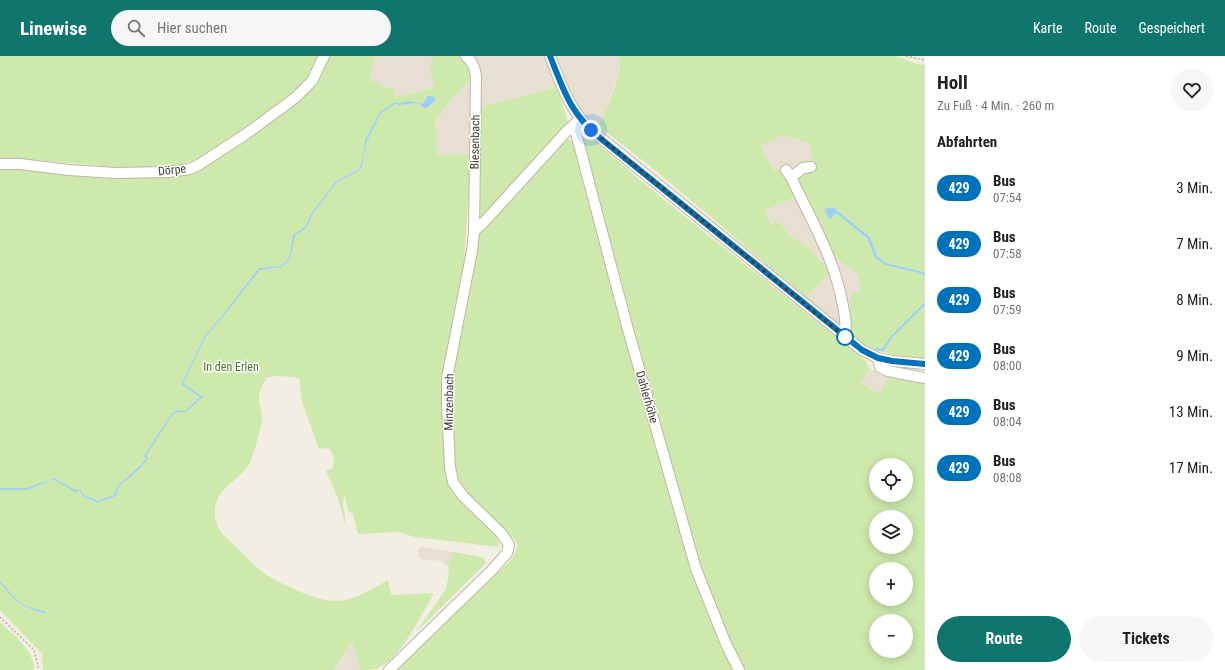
<!DOCTYPE html>
<html lang="de">
<meta charset="utf-8">
<style>
body{margin:0;font-family:"Roboto Condensed",sans-serif;background:#f6f6f6;color:#202124;height:100vh;display:flex;flex-direction:column;font-size:15px;white-space:nowrap}
*{box-sizing:border-box;margin:0}
p{font-size:13px;color:#757577}
.icon{flex:none;width:22px;height:22px;fill:none;stroke:currentColor;stroke-width:2;stroke-linecap:round;stroke-linejoin:round}
.map{position:relative;flex:1;overflow:hidden}
.panel{display:flex;flex-direction:column;background:#fff;width:300px}
.panel>*{flex:none}
.badge{padding:0 8px;border-radius:13px;font-size:14px;line-height:26px}
.tools{position:absolute;left:869px;top:402px;display:grid;gap:8px}
.tools a{display:grid;place-items:center;width:44px;height:44px;border-radius:50%;background:#fff;box-shadow:0 2px 10px #0003;font-size:20px}
.you{position:absolute;width:20px;height:20px;margin:-10px;border:3px solid #fff;border-radius:50%;background:#1a73e8;box-shadow:0 0 0 6px #1a73e833}
.map>.badge{position:absolute;translate:-50% -50%;box-shadow:0 0 0 2px #fff}
h2{padding:0 12px;font-size:15px;line-height:36px}
.round{display:grid;place-items:center;flex:none;width:42px;height:42px;border-radius:21px;background:#f6f6f6}
.head{display:flex;align-items:center;justify-content:space-between;height:68px;padding:0 12px}
h1{font-size:19px;font-weight:700;line-height:30px}
.primary-button{display:flex;gap:8px;margin-top:auto;padding:8px 12px}
.primary-button a{flex:1;height:46px;border-radius:24px;background:#0f766e;color:#fff;font-size:16px;font-weight:700;line-height:46px;text-align:center}
.primary-button a+a{background:#f6f6f6;color:#202124}
ul{padding:0;list-style:none}
li{display:flex;align-items:center;gap:12px;height:56px;padding:0 12px}
li div{flex:1}
li b{display:block;font-size:15px}
li em{font-style:normal}
li .badge{min-width:44px;font-weight:700;text-align:center}
header{display:flex;align-items:center;gap:24px;box-sizing:border-box;height:56px;padding:0 20px;background:#0f766e;color:#fff}
header strong{font-size:19px}
nav{display:flex;gap:22px;margin-inline-start:auto;font-size:14px}
.search{width:280px;height:36px;background:#f6f6f6;display:flex;align-items:center;gap:10px;box-sizing:border-box;padding:0 14px;border-radius:22px;color:#757577;font-size:15px}
main{display:flex;flex:1;min-height:0}
.map>svg:first-child{display:block}
</style>
<header>
<strong>Linewise</strong>
<div class="search"><svg class="icon" aria-label="search" viewBox="0 0 24 24"><circle cx="10" cy="10" r="6"/><path d="M15 15l6 6"/></svg>Hier suchen</div>
<nav><a>Karte</a><a>Route</a><a>Gespeichert</a></nav>
</header>
<main>
<div class="map">
<svg width="925" height="614" viewBox="0 0 925 614">
<rect width="100%" height="100%" fill="#f3eee4"/>
<g fill="#e7e0d2">
<path d="M375,0H434L430,9L434,32L394,41V33L382,31L369,24Z"/>
<path d="M470,0H545L557,31L480,51Z"/>
<path d="M555,0H619L620,9L618,18L604,61L598,70L585,58L576,48L569,36Z"/>
<path d="M472,22L471,99H437L435,64L453,41Z"/>
<path d="M782,79L810,88L814,108L790,115L786,110L774,115L760,88Z"/>
<path d="M797,140L826,203L831,216L840,250L841,267L840,269L806,241L831,216L807,191L788,179L780,166L772,169L765,154Z"/>
<path d="M831,198L849,211L856,217L858,222L861,235L850,238L852,247L851,273Z"/>
<path d="M870,313L888,321L881,337L859,328Z"/>
<path d="M422,491L452,496L451,503L448,510L441,505L421,503L418,500V494Z"/>
<path d="M352,586L360,614H334L340,606Z"/>
</g>
<g fill="#cde9ab" fill-rule="evenodd">
<path d="M0,0H318L306,23L291,38L251,68L198,103L175,110L125,112L37,104L0,103Z"/>
<path d="M328,0H375L369,24L380,27L382,31L394,33V41L434,32L430,9L434,0H461L470,9L472,22L453,41L435,64L437,99H471L464,211L444,321L449,429L499,482L498,491L415,481L398,476L358,478L353,458L348,455L344,437L343,449L347,474L337,440L326,415L333,412L334,401L330,393L326,392L319,393L302,346L299,322L279,320L267,321C264,327 259,335 259,341C258,347 262,355 262,362C261,372 254,399 249,408C237,429 214,430 215,459C216,475 226,481 236,491C246,501 257,513 270,521C285,530 318,545 335,545C354,545 372,533 388,524L391,539L434,537C421,559 402,601 378,612C372,614 366,614 360,614L352,586L334,614H43L42,598L0,554V527C18,548 19,550 46,558V556L26,550L18,545L0,525V434H28L53,423C64,430 77,432 84,442L90,443L97,447L116,440L119,430L140,413L148,403L146,400L173,358L178,356H186L203,341L183,327L205,282L229,253L260,214L282,211L290,203L295,180L306,172L313,158L337,126L360,114L364,102L367,85L381,57L395,48C403,51 412,45 421,49C423,50 424,52 426,53L436,45L424,44L422,48L410,45L398,47L395,46L380,56L364,90L363,101L358,113L336,125L311,158L305,171L293,179L289,202L281,210L259,212L228,252L204,281L181,327L201,341L185,355L178,354L172,357L144,400L146,403L139,411L118,429L114,439L97,445L90,441H85L80,434H75L54,422L27,432H0V111L176,119L257,75L305,39L314,28Z"/>
<path d="M619,0H896L917,8L925,9V217L920,215L886,207L878,201L870,181L833,151L825,154L830,164L836,157L867,182L875,202L885,209L919,217L925,220V246L891,280L882,293L876,292L875,294C869,291 861,288 856,283C848,276 852,250 850,238L861,235L858,221L856,217L831,198L797,126L798,121L814,108L810,88L783,79L760,89L774,115L781,112L787,120L797,140L765,154L771,168L780,166L788,179L807,191L831,216L806,241L650,110L598,70C605,60 619,22 620,10C620,6 619,3 619,0Z"/>
<path d="M557,31L569,69L482,162L477,163L481,51Z"/>
<path d="M586,78L664,144L865,304L870,313L860,328L880,337L888,321L925,326V614H743L730,586L702,513L630,268L581,83ZM876,409H906V439H876ZM876,461H906V491H876ZM876,513H906V543H876ZM876,565H906V595H876Z"/>
<path d="M565,82L573,86L682,484C696,529 713,572 734,614H397L425,585L512,503L518,489L507,476L466,436L456,420L453,397L452,312L475,188L480,176Z"/>
<path d="M925,249V302L894,299L883,296L893,281Z"/>
<path d="M452,496L483,501L486,507L416,576L446,533L449,518L448,510L451,503Z"/>
<path d="M0,566C13,579 34,593 34,614H0Z"/>
</g>
<g fill="#9dd0f3">
<path d="M428,40H433L436,44L426,53C424,52 423,50 421,49C413,45 403,51 395,48L381,57L367,85L362,110L360,114L337,126L313,158L306,172L295,180L290,203L282,211L260,214L229,253L205,282L183,327L203,341L186,356H178L173,358L146,400L148,403L140,413L119,430L116,440L97,447L90,443L84,442L79,435L75,436L53,423L28,434H0V432H27L54,422L75,434H80L85,441H90L97,445L114,439L118,429L139,411L146,403L144,400L172,357L178,354L185,355L200,341L181,328L204,281L228,252L259,212L281,210L289,202L293,179L305,171L311,158L336,125L359,113L363,101L365,84L380,56L395,46L398,47L410,45L422,48Z"/>
<path d="M833,151L870,181L878,201L886,207L920,215L925,217V220L919,217L885,209L875,202L867,182L836,157L830,164L824,153Z"/>
<path d="M925,246V249L893,281L883,296L875,294L876,291L882,293L891,280Z"/>
<path d="M0,525L18,545L26,550L46,556V558C20,550 18,548 0,527Z"/>
</g>
<g fill="none" stroke-linecap="round" stroke-linejoin="round">
<defs>
<g id="minor">
<path d="M550,0C562,30 568,51 591,74L862,294L878,302L892,305L925,308"/>
<path d="M580,63L576,77L627,270L696,513L726,588L739,614"/>
<path d="M0,108H20L69,114L115,117L168,116L190,113L200,108L246,78L295,42L312,25L324,0"/>
<path d="M786,114L791,121C811,164 835,203 843,250C845,261 847,270 845,281"/>
<path d="M791,121L803,112L811,111"/>
<path d="M474,175L485,165L566,76L580,63"/>
<path d="M878,302L880,311L888,315L925,322"/>
<path d="M389,614L491,515L507,497L509,489L502,478L463,440L453,426L450,411L447,348V322L472,195L474,175L476,20C475,12 473,6 466,0"/>
</g>
</defs>
<use href="#minor" stroke="#bfb6a6" stroke-width="12"/>
<g stroke="#c1b297" stroke-width="1.5" stroke-dasharray="2 2" stroke-linecap="butt">
<path d="M906,0L925,4"/>
<path d="M0,561L34,594L39,614"/>
</g>
<use href="#minor" stroke="#fff" stroke-width="10"/>
</g>
<g fill="none" stroke-linecap="round" stroke-linejoin="round">
<defs>
<path id="line" d="M550,0C564,35 570,57 600,82L862,294L878,302L892,305L925,308"/>
</defs>
<use href="#line" stroke="#fff" stroke-width="9"/>
<use href="#line" stroke="#0072bc" stroke-width="6"/>
<path stroke="#453e34" stroke-width="4" stroke-dasharray="0 7.2" d="M591,74L845,281"/>
</g>
<circle fill="#fff" stroke="#0072bc" stroke-width="2" cx="845" cy="281" r="8"/>
<g text-anchor="middle" stroke-width="3" stroke-linejoin="round" paint-order="stroke">
<g font-size="12" fill="#453e34" stroke="#fff">
<text transform="translate(475 86) rotate(-89)" y="4">Biesenbach</text>
<text transform="translate(172 114) rotate(-6)" y="4">Dörpe</text>
<text transform="translate(647 341) rotate(74)" y="4">Dahlerhöhe</text>
<text transform="translate(449 346) rotate(-89)" y="4">Minzenbach</text>
</g>
<g font-size="12" fill="#457925" stroke="#fff">
<text x="231" y="315">In den Erlen</text>
</g>
</g>
</svg>
<div class="tools">
<a><svg class="icon" aria-label="locate" viewBox="0 0 24 24"><circle cx="12" cy="12" r="6"/><path d="M12 2v4M12 18v4M2 12h4M18 12h4"/></svg></a>
<a><svg class="icon" aria-label="layers" viewBox="0 0 24 24"><path d="M12 4l9 5-9 5-9-5zM3 14l9 5 9-5"/></svg></a>
<a>+</a>
<a>−</a>
</div>
<div class="you" style="left:591px;top:74px"></div>
</div>
<section class="panel">
<div class="head"><div><h1>Holl</h1><p>Zu Fuß · 4 Min. · 260 m</p></div><a class="round"><svg class="icon" aria-label="heart" viewBox="0 0 24 24"><path d="M12 20l-8-8c-3-5 5-10 8-4 3-6 11-1 8 4z"/></svg></a></div>
<h2>Abfahrten</h2>
<ul>
<li><span class="badge" style="background:#0072bc;color:#fff">429</span><div><b>Bus</b><p>07:54</p></div><em>3 Min.</em></li>
<li><span class="badge" style="background:#0072bc;color:#fff">429</span><div><b>Bus</b><p>07:58</p></div><em>7 Min.</em></li>
<li><span class="badge" style="background:#0072bc;color:#fff">429</span><div><b>Bus</b><p>07:59</p></div><em>8 Min.</em></li>
<li><span class="badge" style="background:#0072bc;color:#fff">429</span><div><b>Bus</b><p>08:00</p></div><em>9 Min.</em></li>
<li><span class="badge" style="background:#0072bc;color:#fff">429</span><div><b>Bus</b><p>08:04</p></div><em>13 Min.</em></li>
<li><span class="badge" style="background:#0072bc;color:#fff">429</span><div><b>Bus</b><p>08:08</p></div><em>17 Min.</em></li>
</ul>
<div class="primary-button"><a>Route</a><a>Tickets</a></div>
</section>
</main>
